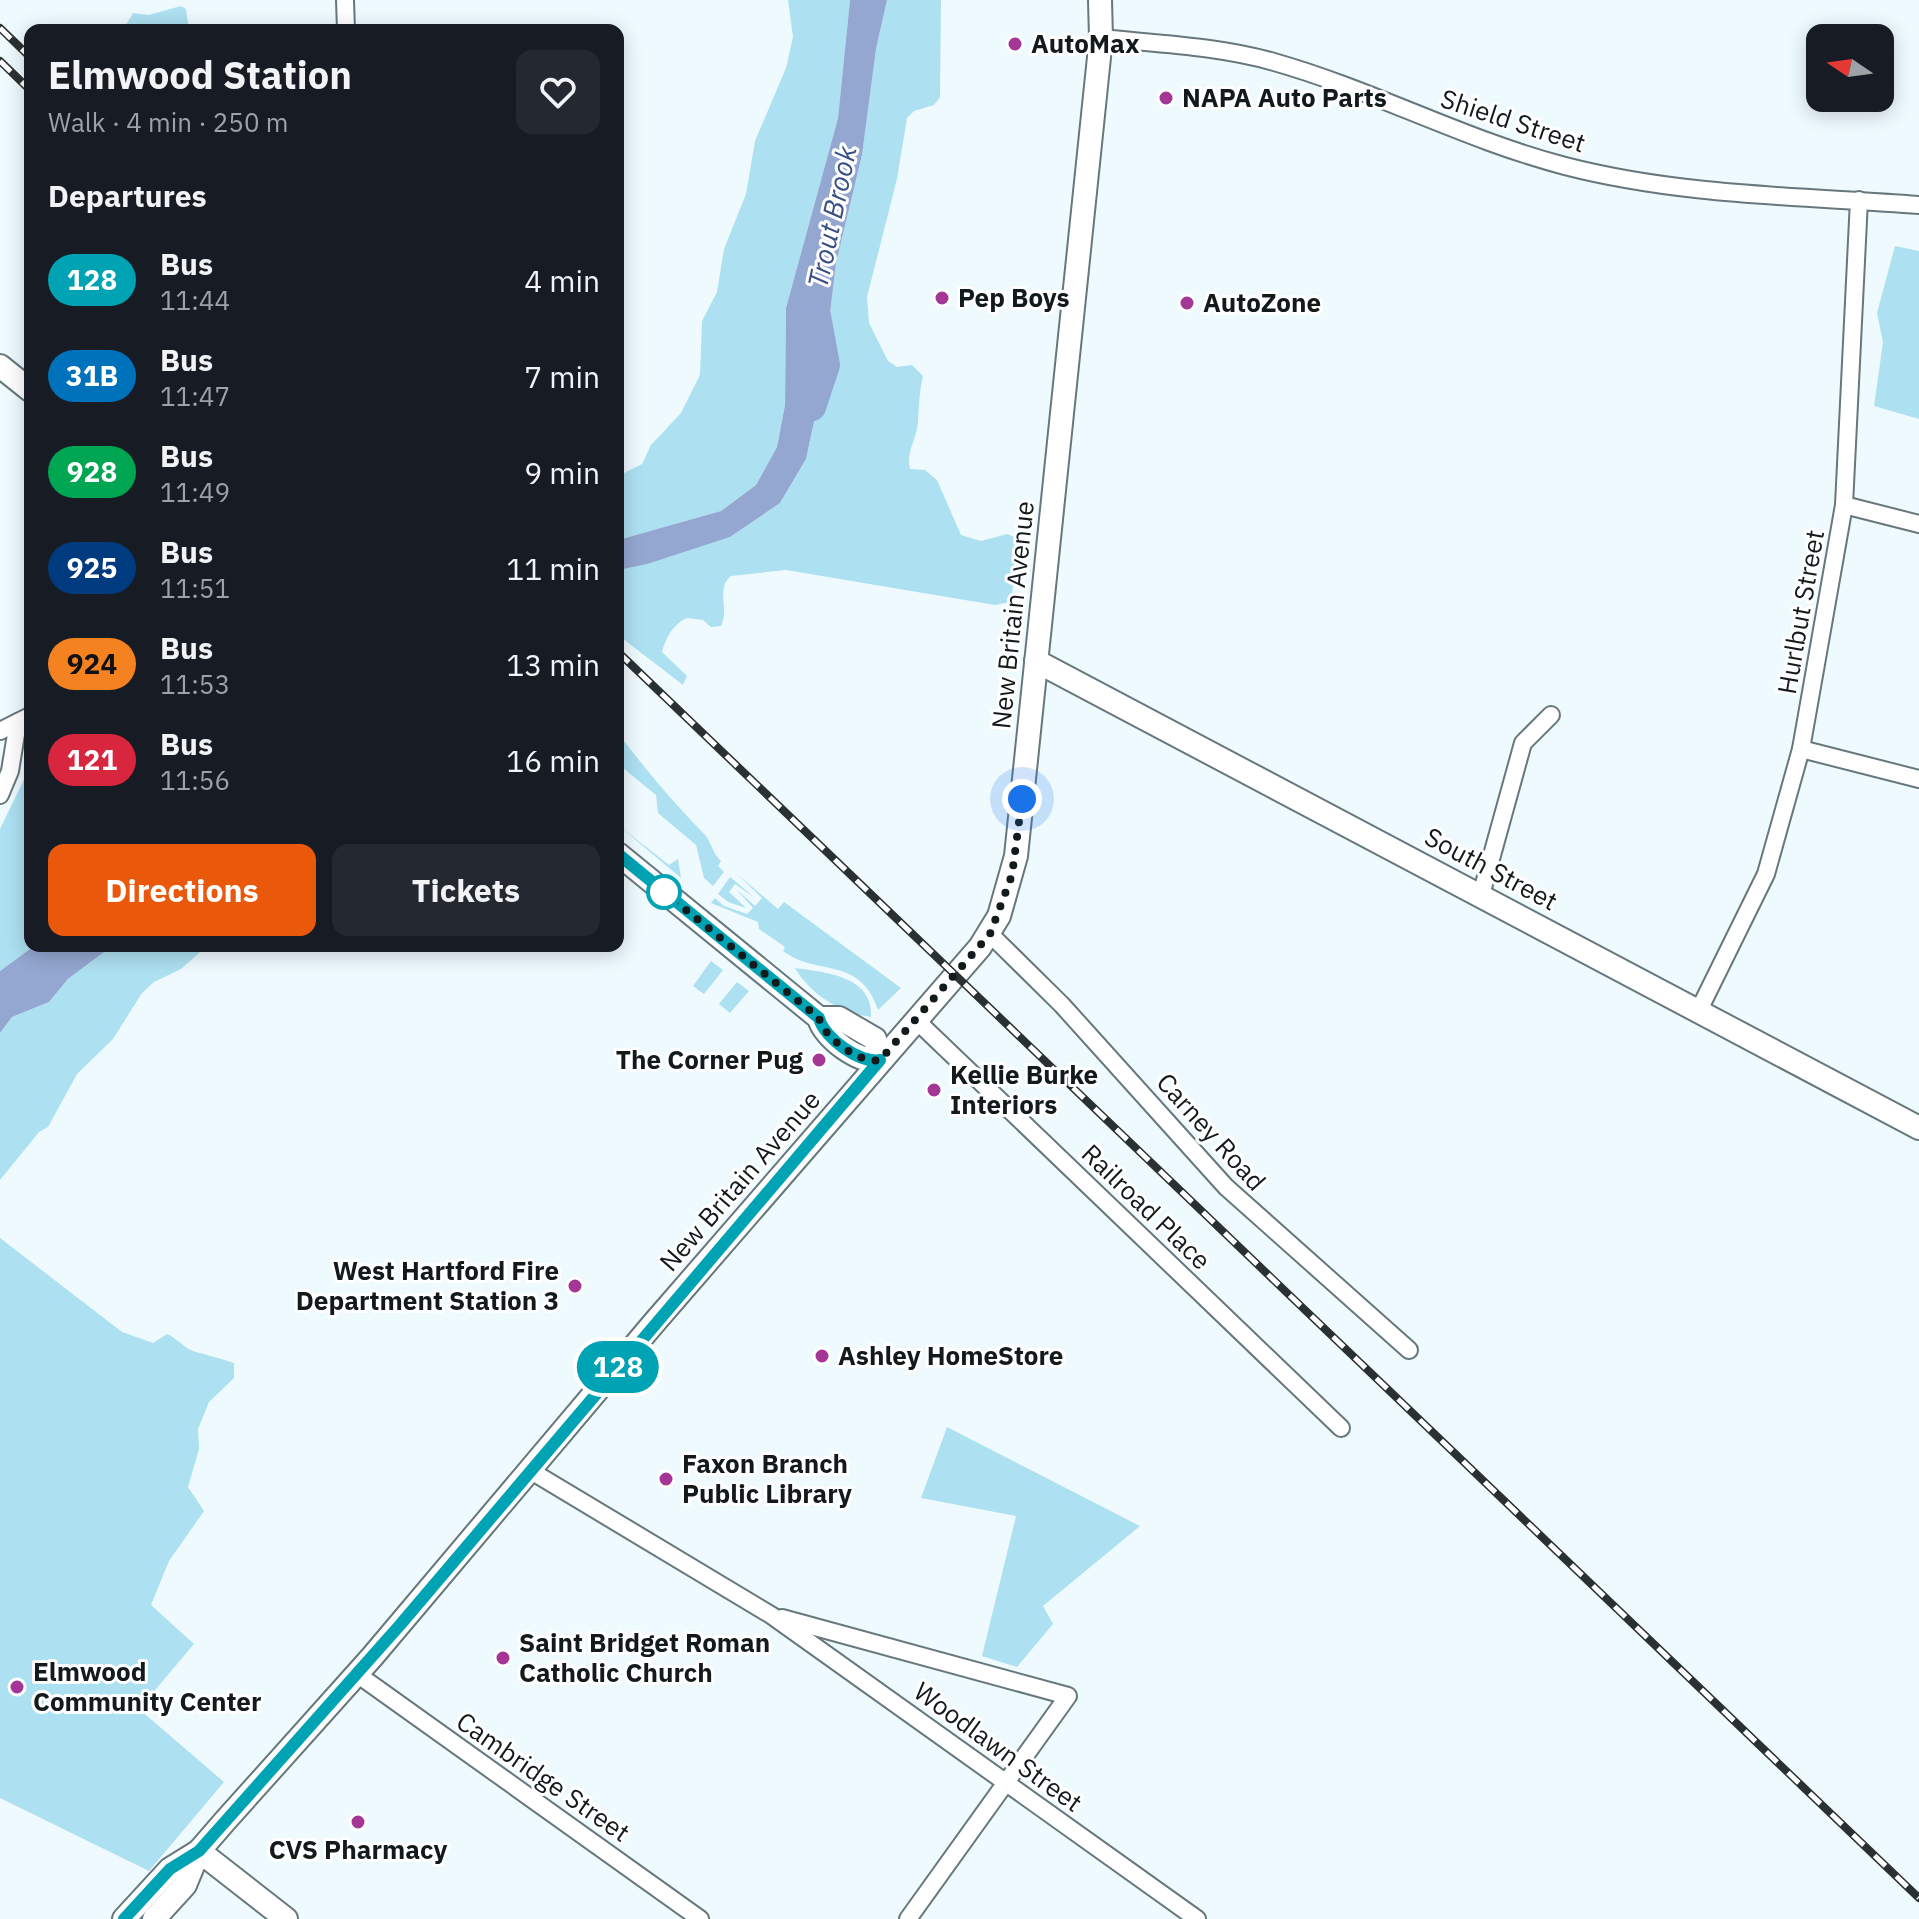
<!DOCTYPE html>
<meta charset="utf-8">
<style>
body{margin:0;font-family:"IBM Plex Sans",sans-serif;background:#242831;color:#f1f3f6;height:100vh;display:flex;flex-direction:column;font-size:30px;white-space:nowrap}
*{box-sizing:border-box;margin:0}
p{font-size:26px;color:#9ea1a6}
.icon{flex:none;width:44px;height:44px;fill:none;stroke:currentColor;stroke-width:2;stroke-linecap:round;stroke-linejoin:round}
.map{position:relative;flex:1;overflow:hidden}
.side{position:absolute;left:24px;top:24px;width:600px;height:928px;display:flex;flex-direction:column;background:#171b24;border-radius:16px;box-shadow:0 4px 20px #0003}
.side>*{flex:none}
.badge{padding:0 16px;border-radius:26px;font-size:28px;line-height:52px}
.needle{width:52px;rotate:283deg}
.buttons{position:absolute;left:1806px;top:24px;display:grid;gap:16px}
.buttons a{display:grid;place-items:center;width:88px;height:88px;border-radius:16px;background:#171b24;box-shadow:0 4px 20px #0003;font-size:40px}
.you{position:absolute;width:40px;height:40px;margin:-20px;border:6px solid #fff;border-radius:50%;background:#1a73e8;box-shadow:0 0 0 12px #1a73e833}
.map>.badge{position:absolute;translate:-50% -50%;box-shadow:0 0 0 4px #fff}
h2{padding:0 24px;font-size:30px;line-height:72px}
.round{display:grid;place-items:center;flex:none;width:84px;height:84px;border-radius:16px;background:#242831}
.overview{display:flex;align-items:center;justify-content:space-between;height:136px;padding:0 24px}
h1{font-size:38px;font-weight:700;line-height:60px}
.primary-button{display:flex;gap:16px;margin-top:auto;padding:16px 24px}
.primary-button a{flex:1;height:92px;border-radius:16px;background:#ea580c;color:#fff;font-size:32px;font-weight:700;line-height:92px;text-align:center}
.primary-button a+a{background:#242831;color:#f1f3f6}
ul{padding:0;list-style:none}
li{display:flex;align-items:center;gap:24px;height:96px;padding:0 24px}
li div{flex:1}
li b{display:block;font-size:30px}
li em{font-style:normal}
li .badge{min-width:88px;font-weight:700;text-align:center}
.map>svg:first-child{display:block}
</style>
<div class="map">
<svg width="1919" height="1919" viewBox="0 0 1919 1919">
<rect width="100%" height="100%" fill="#effafe"/>
<g fill="#ade0f1">
<path d="M788,0H850L838,118L786,308L785,405L777,447L756,485L721,511L618,540V476L642,464L651,445L681,413L700,375L702,321L717,292L724,249L746,194L755,141L786,68L793,37Z"/>
<path d="M887,0H941L940,97L934,105L914,111L907,118L897,179L867,297L869,323L888,361L897,367L912,365L923,376C919,393 919,407 918,423C916,440 906,453 910,469L925,470L937,480L961,535L981,541L1007,534L1017,538C1013,559 1016,583 1010,602L995,605L786,570L731,576C715,589 730,609 721,626L711,627L703,620L687,618C673,624 666,637 662,652L687,676L683,685L618,635V570L730,537L780,503L806,459L821,389L836,263L862,155L876,49Z"/>
<path d="M181,6L186,9L189,30H123L133,13L149,15Z"/>
<path d="M1895,246L1919,251V419L1874,406L1883,342L1877,313Z"/>
<path d="M618,733C645,769 673,802 705,835C712,843 712,853 721,861L718,866L724,872L713,886L704,878L696,845L658,813L656,795L618,764Z"/>
<path d="M30,767V946H34L0,971V829Z"/>
<path d="M618,825L669,865L678,859L681,878Z"/>
<path d="M737,874L778,909L784,902L901,988L878,1010C860,955 817,977 783,951L785,947L759,929L758,922L711,903L715,898L724,906L747,914L753,908L736,889L755,906L762,898Z"/>
<path d="M730,877L755,898L735,884L729,892L746,908L728,902L718,894Z"/>
<path d="M112,946H207L181,969L154,982L142,993L113,1039L77,1074L48,1127L39,1132L0,1180V1033L12,1017L49,1002L68,979Z"/>
<path d="M711,961L723,970L704,994L693,986Z"/>
<path d="M795,968C824,972 874,976 871,1017C840,1013 810,994 795,968Z"/>
<path d="M737,982L749,991L730,1013L719,1004Z"/>
<path d="M0,1238L122,1332L153,1343L167,1334C177,1338 186,1350 196,1352C209,1355 221,1359 234,1363V1378L209,1402L198,1429L199,1449L188,1487L204,1511L169,1561L151,1605L194,1644L139,1709L224,1782L149,1871L0,1798Z"/>
<path d="M947,1427L1140,1526L1043,1606L1053,1624L1017,1667L982,1656L1016,1516L921,1498Z"/>
</g>
<g fill="#94a7d0">
<path d="M850,0H887L876,49L862,155L836,263L821,389L806,459L780,503L730,537L647,564L618,570V540L721,511L756,485L777,447L785,405L786,308L838,118Z"/>
<path d="M34,946H112L68,979L49,1002L12,1017L0,1033V971Z"/>
</g>
<g fill="none" stroke-linecap="round" stroke-linejoin="round">
<path stroke="#94a7d0" stroke-width="28" d="M812,407L826,365L817,316"/>
<defs>
<g id="street">
<path d="M345,0L346,30"/>
<path d="M1101,38C1159,44 1218,46 1274,62C1373,90 1465,140 1565,166C1681,196 1800,196 1919,205"/>
<path d="M1844,505L1919,524"/>
<path d="M0,731L30,716"/>
<path d="M1801,749L1919,779"/>
<path d="M0,795L10,771L18,722"/>
<path d="M1481,895L1523,743L1551,715"/>
<path d="M990,934L1062,1005L1226,1187L1409,1350"/>
<path d="M1698,1012L1766,874L1801,749L1844,505L1859,200"/>
<path d="M917,1021L1341,1428"/>
<path d="M531,1471L771,1615L1197,1919"/>
<path d="M782,1618L1068,1696L908,1919"/>
<path d="M357,1674L700,1919"/>
</g>
<g id="secondary">
<path d="M0,366L30,390"/>
<path d="M1036,661L1919,1128"/>
<path d="M618,854L819,1018C824,1038 860,1064 880,1060"/>
<path d="M819,1018H839L875,1039L880,1060"/>
<path d="M199,1851L286,1919"/>
<path d="M124,1919L170,1869L199,1851"/>
<path d="M154,1919L185,1885L199,1851L225,1821L372,1657L653,1324L980,947L999,916L1016,856L1101,38L1100,0"/>
</g>
</defs>
<use href="#street" stroke="#66777d" stroke-width="20"/>
<use href="#secondary" stroke="#66777d" stroke-width="26"/>
<use href="#street" stroke="#fff" stroke-width="16"/>
<use href="#secondary" stroke="#fff" stroke-width="22"/>
<defs>
<g id="rail">
<path d="M0,28L30,57"/>
<path d="M0,61L30,90"/>
<path d="M618,652L1919,1898"/>
</g>
</defs>
<use href="#rail" stroke="#2a3133" stroke-width="8"/>
<use href="#rail" stroke="#fff" stroke-width="5" stroke-dasharray="15" stroke-linecap="butt"/>
</g>
<g fill="none" stroke-linecap="round" stroke-linejoin="round">
<defs>
<path id="line" d="M124,1919L170,1869L199,1851L400,1625L880,1060C860,1064 824,1038 819,1018L618,854"/>
</defs>
<use href="#line" stroke="#fff" stroke-width="18"/>
<use href="#line" stroke="#00a3b4" stroke-width="12"/>
<path stroke="#131a1c" stroke-width="8" stroke-dasharray="0 14.4" d="M664,892L819,1018C824,1038 860,1064 880,1060L990,934L1012,875L1022,799"/>
</g>
<g fill="#a43695" stroke="#fff" stroke-width="3">
<circle cx="1015" cy="44" r="8"/>
<circle cx="1166" cy="98" r="8"/>
<circle cx="942" cy="298" r="8"/>
<circle cx="1187" cy="303" r="8"/>
<circle cx="819" cy="1060" r="8"/>
<circle cx="934" cy="1090" r="8"/>
<circle cx="575" cy="1286" r="8"/>
<circle cx="822" cy="1356" r="8"/>
<circle cx="666" cy="1479" r="8"/>
<circle cx="503" cy="1658" r="8"/>
<circle cx="17" cy="1687" r="8"/>
<circle cx="358" cy="1822" r="8"/>
</g>
<circle fill="#fff" stroke="#00a3b4" stroke-width="4" cx="664" cy="892" r="16"/>
<g text-anchor="middle" stroke-width="6" stroke-linejoin="round" paint-order="stroke">
<g font-size="26" font-weight="bold" fill="#131a1c" stroke="#fff" text-anchor="start">
<text x="1031" y="53">AutoMax</text>
<text x="1182" y="107">NAPA Auto Parts</text>
<text x="958" y="307">Pep Boys</text>
<text x="1203" y="312">AutoZone</text>
<text x="803" y="1069" text-anchor="end">The Corner Pug</text>
<text x="950" y="1084">Kellie Burke<tspan x="950" dy="30">Interiors</tspan></text>
<text x="559" y="1280" text-anchor="end">West Hartford Fire<tspan x="559" dy="30">Department Station 3</tspan></text>
<text x="838" y="1365">Ashley HomeStore</text>
<text x="682" y="1473">Faxon Branch<tspan x="682" dy="30">Public Library</tspan></text>
<text x="519" y="1652">Saint Bridget Roman<tspan x="519" dy="30">Catholic Church</tspan></text>
<text x="33" y="1681">Elmwood<tspan x="33" dy="30">Community Center</tspan></text>
<text x="358" y="1859" text-anchor="middle">CVS Pharmacy</text>
</g>
<g font-size="26" fill="#131a1c" stroke="#fff">
<text transform="translate(1513 121) rotate(18)" y="9">Shield Street</text>
<text transform="translate(1801 612) rotate(-80)" y="9">Hurlbut Street</text>
<text transform="translate(1013 615) rotate(-84)" y="9">New Britain Avenue</text>
<text transform="translate(1491 869) rotate(28)" y="9">South Street</text>
<text transform="translate(1211 1132) rotate(48)" y="9">Carney Road</text>
<text transform="translate(740 1181) rotate(-49)" y="9">New Britain Avenue</text>
<text transform="translate(1146 1207) rotate(44)" y="9">Railroad Place</text>
<text transform="translate(998 1747) rotate(36)" y="9">Woodlawn Street</text>
<text transform="translate(543 1777) rotate(35)" y="9">Cambridge Street</text>
</g>
<g font-size="28" font-style="italic" fill="#395085" stroke="#fff">
<text transform="translate(832 217) rotate(-78)" y="10">Trout Brook</text>
</g>
</g>
</svg>
<div class="buttons">
<a><svg class="needle" viewBox="-14 -14 28 28"><path d="M0-13l5 13h-10z" fill="#e53935"/><path d="M0 13l5-13h-10z" fill="#9ea1a6"/></svg></a>
</div>
<div class="you" style="left:1022px;top:799px"></div>
<b class="badge" style="left:618px;top:1367px;background:#00a3b4;color:#fff">128</b>
<section class="side">
<div class="overview"><div><h1>Elmwood Station</h1><p>Walk · 4 min · 250 m</p></div><a class="round"><svg class="icon" aria-label="heart" viewBox="0 0 24 24"><path d="M12 20l-8-8c-3-5 5-10 8-4 3-6 11-1 8 4z"/></svg></a></div>
<h2>Departures</h2>
<ul>
<li><span class="badge" style="background:#00a3b4;color:#fff">128</span><div><b>Bus</b><p>11:44</p></div><em>4 min</em></li>
<li><span class="badge" style="background:#0072bc;color:#fff">31B</span><div><b>Bus</b><p>11:47</p></div><em>7 min</em></li>
<li><span class="badge" style="background:#00a651;color:#fff">928</span><div><b>Bus</b><p>11:49</p></div><em>9 min</em></li>
<li><span class="badge" style="background:#003b80;color:#fff">925</span><div><b>Bus</b><p>11:51</p></div><em>11 min</em></li>
<li><span class="badge" style="background:#f58220;color:#111">924</span><div><b>Bus</b><p>11:53</p></div><em>13 min</em></li>
<li><span class="badge" style="background:#d7263d;color:#fff">121</span><div><b>Bus</b><p>11:56</p></div><em>16 min</em></li>
</ul>
<div class="primary-button"><a>Directions</a><a>Tickets</a></div>
</section>
</div>
